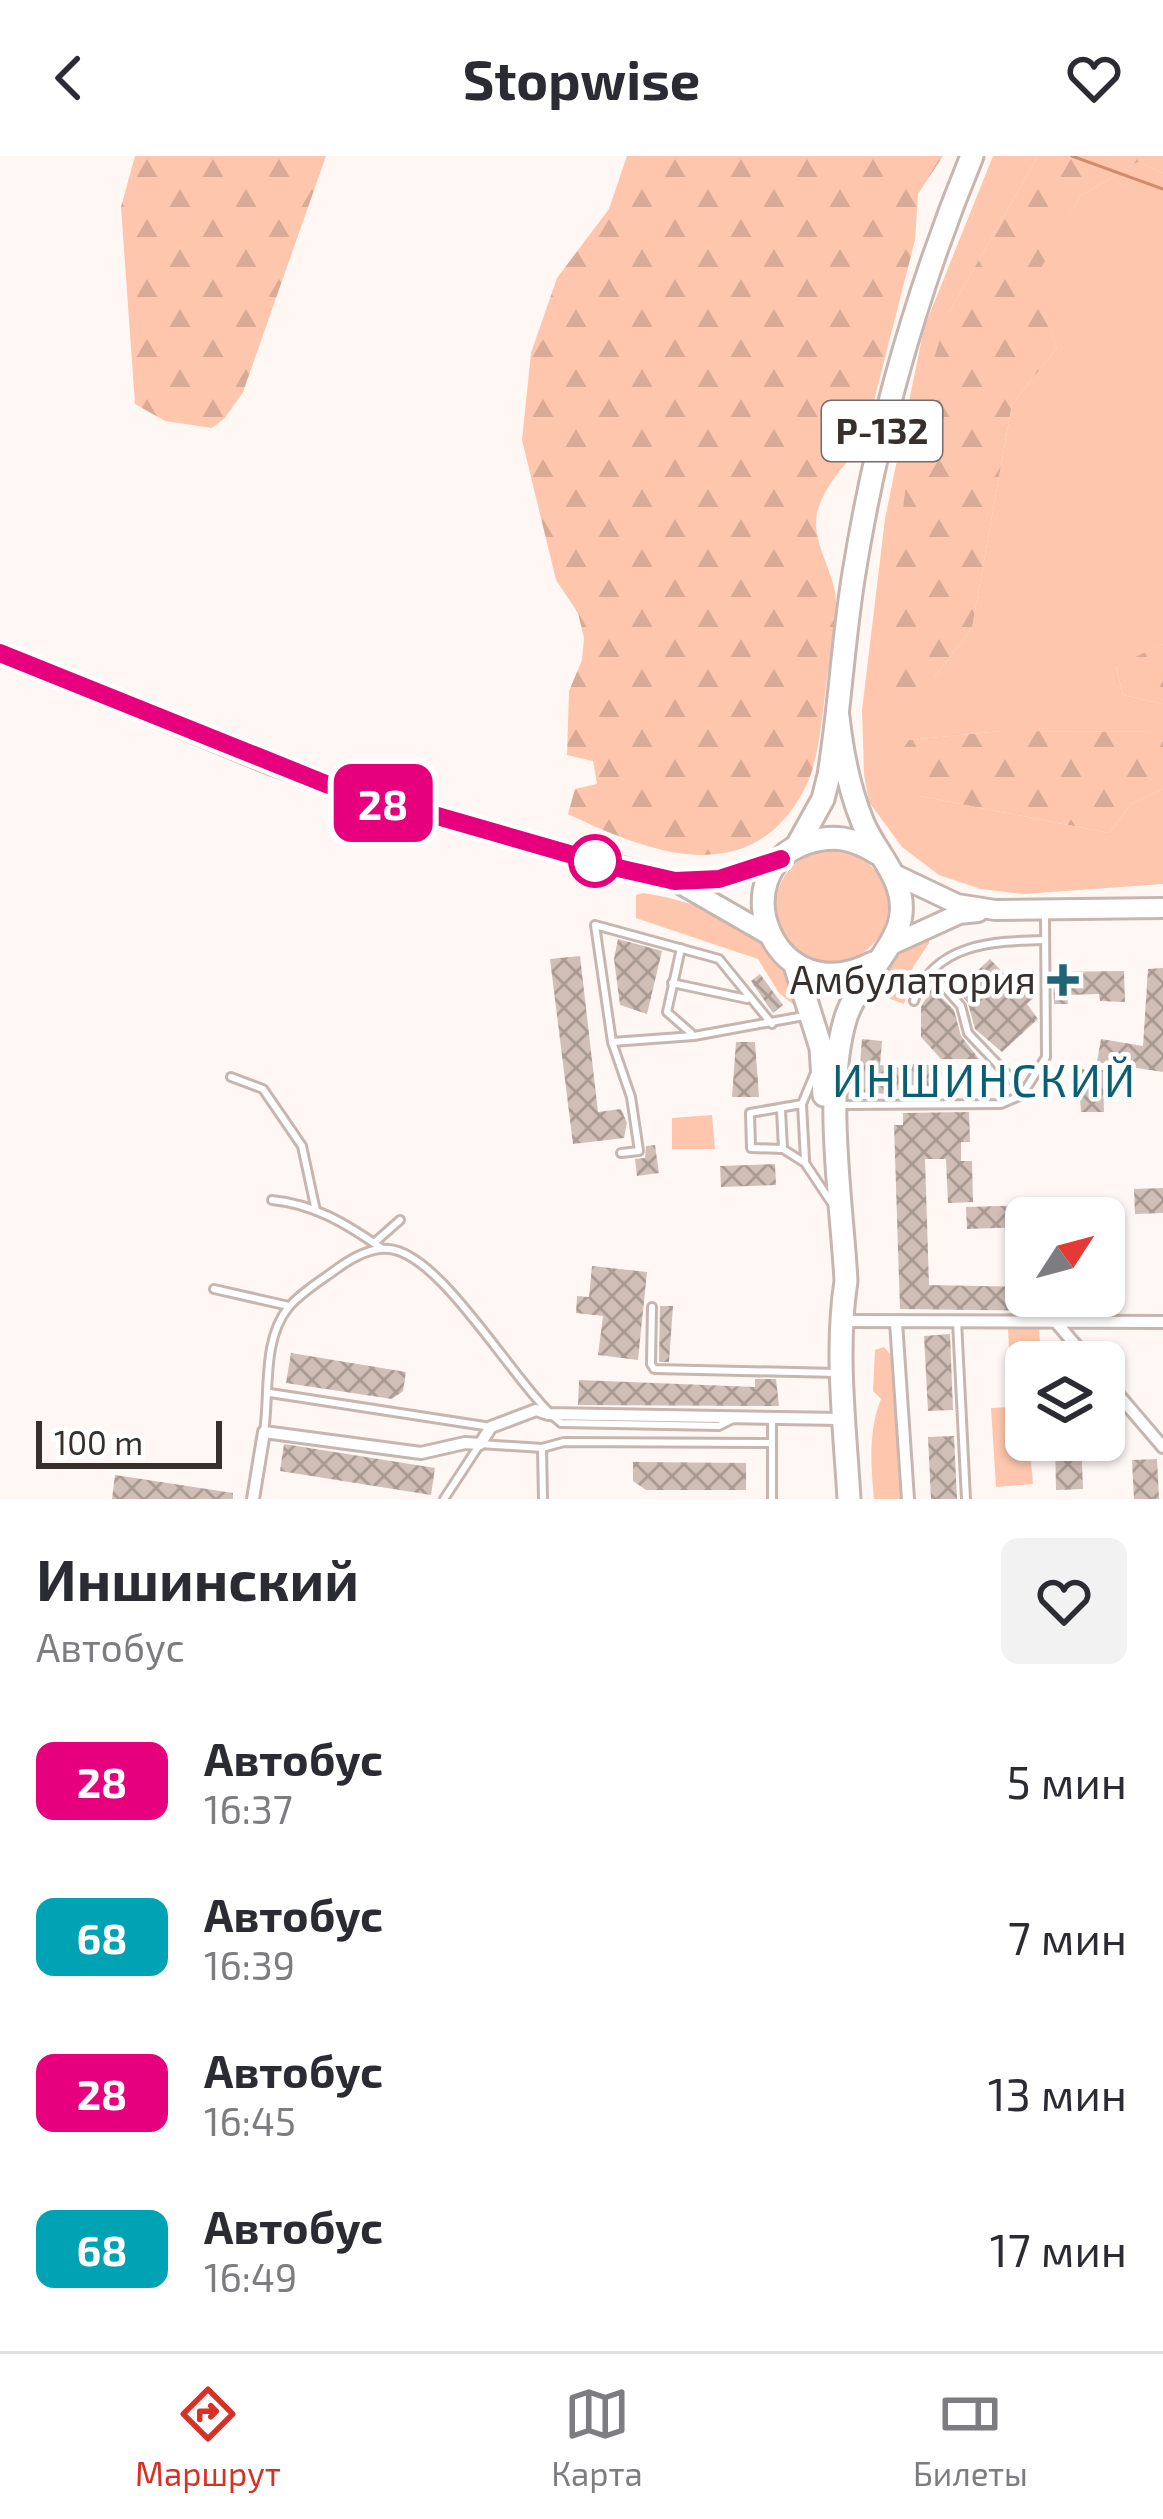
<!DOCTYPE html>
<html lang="ru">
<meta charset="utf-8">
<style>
body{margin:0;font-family:"Exo 2",sans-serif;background:#f2f2f3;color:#2b2b33;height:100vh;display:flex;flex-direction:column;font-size:45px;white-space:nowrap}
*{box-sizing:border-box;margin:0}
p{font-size:39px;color:#7c7c81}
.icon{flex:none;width:66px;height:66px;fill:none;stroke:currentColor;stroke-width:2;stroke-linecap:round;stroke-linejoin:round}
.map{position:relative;height:1343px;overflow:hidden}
.panel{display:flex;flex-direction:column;background:#fff;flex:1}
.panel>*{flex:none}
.badge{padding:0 24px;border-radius:18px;font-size:42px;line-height:78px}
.needle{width:78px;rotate:54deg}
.buttons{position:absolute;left:1005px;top:1041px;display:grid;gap:24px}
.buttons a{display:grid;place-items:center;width:120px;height:120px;border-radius:18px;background:#fff;box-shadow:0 3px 9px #0004;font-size:60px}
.scale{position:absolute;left:36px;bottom:30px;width:186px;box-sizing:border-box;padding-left:12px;border:6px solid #362f2c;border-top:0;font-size:33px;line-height:42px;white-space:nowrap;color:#362f2c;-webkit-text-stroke:9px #fff;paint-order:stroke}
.map>.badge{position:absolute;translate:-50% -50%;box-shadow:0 0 0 6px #fff}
.round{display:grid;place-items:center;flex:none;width:126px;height:126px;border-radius:18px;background:#f2f2f3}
.head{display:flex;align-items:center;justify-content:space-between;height:204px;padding:0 36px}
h1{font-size:57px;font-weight:700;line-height:90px}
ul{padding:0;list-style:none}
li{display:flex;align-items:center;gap:36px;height:156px;padding:0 36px}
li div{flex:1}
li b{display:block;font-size:45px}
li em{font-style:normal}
li .badge{min-width:132px;font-weight:700;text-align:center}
header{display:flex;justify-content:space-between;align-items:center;height:156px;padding:0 36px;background:#fff;font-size:54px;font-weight:700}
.tab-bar{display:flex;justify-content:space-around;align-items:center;height:168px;border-top:3px solid #e1e1e2;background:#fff;font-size:33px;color:#7c7c81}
.tab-bar a{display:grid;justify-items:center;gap:6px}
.tab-bar .active{color:#d93025}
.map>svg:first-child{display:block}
</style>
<header><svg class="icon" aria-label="back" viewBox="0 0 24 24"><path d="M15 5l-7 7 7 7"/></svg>Stopwise<svg class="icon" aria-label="heart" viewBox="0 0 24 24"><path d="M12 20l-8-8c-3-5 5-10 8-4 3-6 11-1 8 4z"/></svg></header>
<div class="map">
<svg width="1163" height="1343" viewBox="0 0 1163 1343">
<defs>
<pattern id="forest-firs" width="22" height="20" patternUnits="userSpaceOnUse" patternTransform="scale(3)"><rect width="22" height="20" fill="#fdc6ad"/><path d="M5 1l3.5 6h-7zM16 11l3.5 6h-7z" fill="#d9aa95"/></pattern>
<pattern id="building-cross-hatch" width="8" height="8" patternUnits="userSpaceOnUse" patternTransform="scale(3)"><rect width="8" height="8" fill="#d0beb7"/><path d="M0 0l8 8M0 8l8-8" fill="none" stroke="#aa9b95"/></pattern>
</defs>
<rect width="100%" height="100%" fill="#fff7f4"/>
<g fill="#fdc6ad">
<path d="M993,0H1038L948,158L934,522L972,472L1012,248L1057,192L1033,125L1080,40L1138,6L1163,17V488L1116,511L1123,539L1163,548V576L1002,575L909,584L920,640L1109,677L1131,648L1163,633V728L1023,738L981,733L939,719L902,691L869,646L864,618L862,554L885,363L924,172Z"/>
<circle cx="832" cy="750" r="56"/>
<path d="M643,737C704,746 784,778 794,849L779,837L758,803L636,762V739Z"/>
<path d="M929,781V787L913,811L904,848L873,836C886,810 902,791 929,781Z"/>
<path d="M712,959L715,993H672V962Z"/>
<path d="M1039,1171L1041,1206H1026V1231H1011L1008,1173Z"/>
<path d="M884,1191L892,1200L902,1343H874C871,1307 868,1277 881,1243L873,1235L875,1194Z"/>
<path d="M1026,1250L1033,1328L996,1331L991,1252Z"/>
</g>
<g fill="url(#forest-firs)">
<path d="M135,0H326L243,236L225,262L212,272L165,265L135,248L121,51Z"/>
<path d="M627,0H943L918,38L915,84L863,288C846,306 823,332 817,357C811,388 836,417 836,446C837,476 828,508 825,538C821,568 818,610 803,636C748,736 648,696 568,658L575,633L597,628L593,605L567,599L569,535L582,504L584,482L578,457L556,424L522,284L531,197L557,122L609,53Z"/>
<path d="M1038,0H1163V17L1138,6L1080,40L1034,125L1057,192L1012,248L972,472L934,522L909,545L880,534L914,266L948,158Z"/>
<path d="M1163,488V548L1123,539L1116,510Z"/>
<path d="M1002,575L1163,576V633L1131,648L1109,677L920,640L897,602L909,584Z"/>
</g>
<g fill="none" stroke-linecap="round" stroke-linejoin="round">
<path stroke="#cf8c6d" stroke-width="3" d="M1072,0L1163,33"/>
</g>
<g fill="url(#building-cross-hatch)">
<path d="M618,783L662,795L647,858L620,849L614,803Z"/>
<path d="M580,800L598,956L621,953L627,967L624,982L573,988L550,803Z"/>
<path d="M990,803L1013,827L1021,819L1038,838L1027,848L1038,863L1002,896L975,873L968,847L957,834Z"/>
<path d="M1163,812V916L1097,906L1101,883L1143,890L1148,813Z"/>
<path d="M1124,815L1125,846L1100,845L1099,838L1067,839L1068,848H1054L1053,816Z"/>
<path d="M760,818L783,849L773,857L751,825Z"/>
<path d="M932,832L954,854L961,880L979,903H941L921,881V851Z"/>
<path d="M862,883L882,885L880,909L912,913L913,908L942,910L941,931L909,929L908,935L889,933L888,938L858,936Z"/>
<path d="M736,886H755L759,941H732Z"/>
<path d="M1078,913L1103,914L1104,956H1081Z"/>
<path d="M969,956L970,986H961V1005H972L973,1046L948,1047L946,1003H925L929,1129L1026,1131V1140H1064L1063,1155L900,1153L894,969H903V957Z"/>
<path d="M655,989L659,1017L637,1020L635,1003L645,1002L646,990Z"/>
<path d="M775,1008L776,1029L721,1031L720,1010Z"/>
<path d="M1163,1032V1057L1135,1058L1134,1033Z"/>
<path d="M1066,1048L1067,1062H1026V1071L967,1073L966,1051Z"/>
<path d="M592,1110L647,1116L638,1204L598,1199L603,1160L576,1157L577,1140L589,1141Z"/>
<path d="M660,1150H673L669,1206H659Z"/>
<path d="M950,1178L953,1254L928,1255L924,1180Z"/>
<path d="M291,1197L406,1216L403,1235L392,1243L286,1227Z"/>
<path d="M755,1223H776L779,1250L578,1249L579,1224L755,1231Z"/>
<path d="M954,1280L957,1343H931L928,1281Z"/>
<path d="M1055,1284H1081L1083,1333L1056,1334Z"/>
<path d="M284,1288L435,1312L431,1339L280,1315Z"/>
<path d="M1157,1303L1159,1343H1134L1132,1304Z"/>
<path d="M633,1306L746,1307V1334H646L633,1325Z"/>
<path d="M115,1319L233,1337V1343H112Z"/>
</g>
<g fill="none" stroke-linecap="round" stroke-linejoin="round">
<defs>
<g id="lane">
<path d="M681,792L667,856L691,877"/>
<path d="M931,816L961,850L968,877L1024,936"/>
<path d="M672,827L747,843"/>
<path d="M914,845C933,787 994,785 1045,784"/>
<path d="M612,886L694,880L804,860"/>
<path d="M814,919L802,948L750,957L751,992L783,993L805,1007L831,1046"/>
<path d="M231,921L263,933L302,990L316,1055"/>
<path d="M802,948L805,1004"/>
<path d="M841,949L1001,948L1022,939L1046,901L1045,759"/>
<path d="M781,954L783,993"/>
<path d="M621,997L639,995L631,941L612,886L595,769L719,803L772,868"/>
<path d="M272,1044C314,1048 347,1068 381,1092"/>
<path d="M374,1087L400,1064"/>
<path d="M214,1133L289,1150"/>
<path d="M652,1151L651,1208L654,1213L838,1217"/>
<path d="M957,1165L966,1343"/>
<path d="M270,1237L491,1271"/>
<path d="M264,1276C270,1237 262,1184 288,1152C300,1137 322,1124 338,1112C352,1102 371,1091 389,1093C443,1098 516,1232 561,1267L719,1270L735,1262"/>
<path d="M542,1292L543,1343"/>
<path d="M444,1343L480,1288L542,1292L564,1286L772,1287V1264"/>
<path d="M772,1343V1287"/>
</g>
<g id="street">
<path d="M842,1165L1163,1166"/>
<path d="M1055,1165L1090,1206"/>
<path d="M896,1166L908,1343"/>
<path d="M1104,1222L1163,1291"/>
<path d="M253,1343L264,1276L421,1297L465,1287L480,1288L491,1271L536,1254L548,1258L842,1263"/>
</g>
<g id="primary">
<path d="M0,497L270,608L378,646L675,725L769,779"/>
<path d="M894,718L957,748L995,754L1163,752"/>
<path d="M680,725L719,723L781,703"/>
<path d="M891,789L959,758L978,756"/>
</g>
<g id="highway">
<path d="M838,561C842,597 849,633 863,667C876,698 905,722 901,758C899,789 858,825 846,861C823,934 842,1048 846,1125C835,1196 845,1272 849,1343"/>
<path d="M797,690L823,643L829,619C840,552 843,484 854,417C877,274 917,134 972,0"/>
<path d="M873,807C773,859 721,716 806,687C834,678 853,682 877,697"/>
<path d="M795,809L821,892L824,939"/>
</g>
</defs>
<use href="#lane" stroke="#c7b6af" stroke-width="12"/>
<use href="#street" stroke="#c7b6af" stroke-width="16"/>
<use href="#primary" stroke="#c7b6af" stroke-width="24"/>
<use href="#highway" stroke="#c7b6af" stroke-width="27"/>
<use href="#lane" stroke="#fff" stroke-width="6"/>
<use href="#street" stroke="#fff" stroke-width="10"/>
<use href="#primary" stroke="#fff" stroke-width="18"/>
<use href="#highway" stroke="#fff" stroke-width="21"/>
</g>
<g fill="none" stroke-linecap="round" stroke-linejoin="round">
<defs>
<path id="line" d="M0,497L326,628L618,712L675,725L719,723L781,703"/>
</defs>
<use href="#line" stroke="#fff" stroke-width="27"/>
<use href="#line" stroke="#e6007e" stroke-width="18"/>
</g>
<circle fill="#fff" stroke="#e6007e" stroke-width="6" cx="595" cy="705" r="24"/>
<path fill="#226477" stroke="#fff" stroke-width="4.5" d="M1057 806h12v12h12v12h-12v12h-12v-12h-12v-12h12z"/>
<g text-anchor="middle" stroke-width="9" stroke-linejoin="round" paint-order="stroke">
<rect fill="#fff" stroke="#726d6b" stroke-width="3" x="822" y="245" width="120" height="60" rx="9"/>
<g font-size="36" font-weight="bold" fill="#362f2c">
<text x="882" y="288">Р-132</text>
</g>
<g font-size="39" fill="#362f2c" stroke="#fff" text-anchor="end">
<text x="1036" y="838">Амбулатория</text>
</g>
<g font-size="45" letter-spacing="3" fill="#0a5f75" stroke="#fff">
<text x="985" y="941">ИНШИНСКИЙ</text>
</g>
</g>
</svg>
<div class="buttons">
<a><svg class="needle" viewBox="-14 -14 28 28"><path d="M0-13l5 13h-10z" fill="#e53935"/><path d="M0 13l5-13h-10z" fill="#7c7c81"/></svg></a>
<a><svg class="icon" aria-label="layers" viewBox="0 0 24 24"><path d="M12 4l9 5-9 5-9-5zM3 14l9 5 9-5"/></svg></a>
</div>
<div class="scale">100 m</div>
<b class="badge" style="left:383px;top:647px;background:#e6007e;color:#fff">28</b>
</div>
<section class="panel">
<div class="head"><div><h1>Иншинский</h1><p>Автобус</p></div><a class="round"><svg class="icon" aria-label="heart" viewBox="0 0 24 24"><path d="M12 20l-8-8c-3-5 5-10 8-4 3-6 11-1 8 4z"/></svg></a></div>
<ul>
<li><span class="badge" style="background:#e6007e;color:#fff">28</span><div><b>Автобус</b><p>16:37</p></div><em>5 мин</em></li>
<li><span class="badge" style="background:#00a3b4;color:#fff">68</span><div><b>Автобус</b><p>16:39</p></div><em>7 мин</em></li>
<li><span class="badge" style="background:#e6007e;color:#fff">28</span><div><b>Автобус</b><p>16:45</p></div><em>13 мин</em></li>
<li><span class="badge" style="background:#00a3b4;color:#fff">68</span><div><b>Автобус</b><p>16:49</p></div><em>17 мин</em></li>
</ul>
</section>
<nav class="tab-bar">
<a class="active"><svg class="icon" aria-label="directions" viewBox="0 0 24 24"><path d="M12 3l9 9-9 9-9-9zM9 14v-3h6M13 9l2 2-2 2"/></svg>Маршрут</a>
<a><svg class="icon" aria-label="map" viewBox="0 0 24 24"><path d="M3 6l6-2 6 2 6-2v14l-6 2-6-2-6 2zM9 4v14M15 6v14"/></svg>Карта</a>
<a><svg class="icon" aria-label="tickets" viewBox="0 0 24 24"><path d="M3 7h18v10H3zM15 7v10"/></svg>Билеты</a>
</nav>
